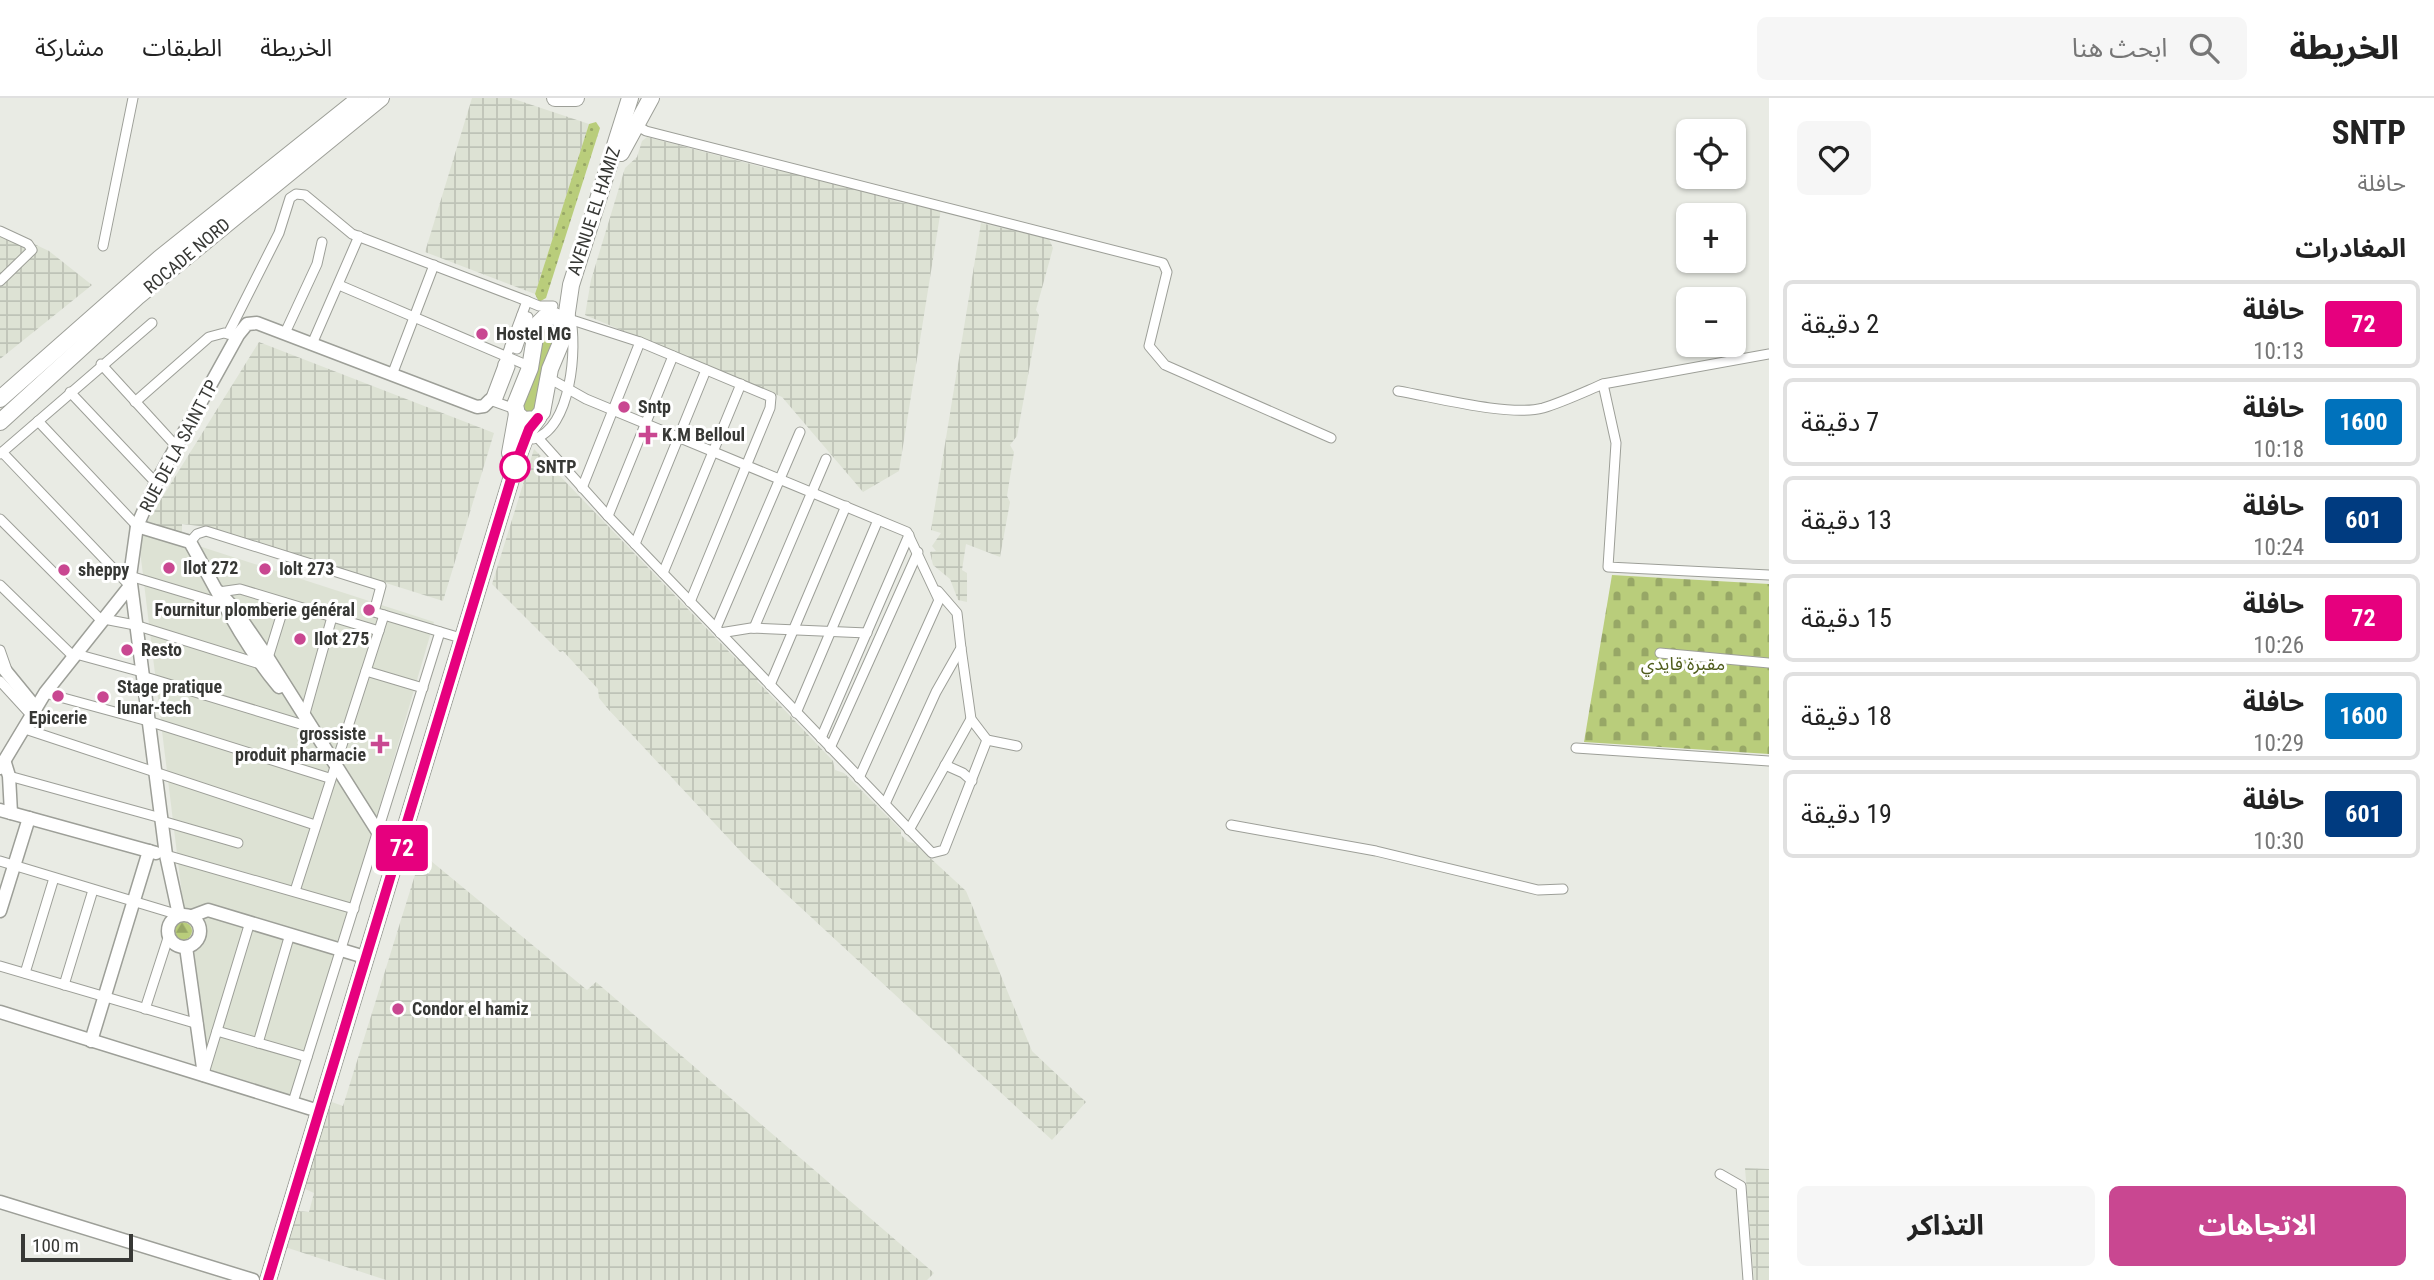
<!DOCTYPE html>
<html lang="ar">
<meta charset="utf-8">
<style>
body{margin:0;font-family:"Roboto Condensed","Noto Sans Arabic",sans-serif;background:#f6f6f6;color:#222;direction:rtl;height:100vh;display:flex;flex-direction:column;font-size:26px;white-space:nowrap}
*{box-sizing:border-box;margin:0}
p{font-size:23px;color:#767676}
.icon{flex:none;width:38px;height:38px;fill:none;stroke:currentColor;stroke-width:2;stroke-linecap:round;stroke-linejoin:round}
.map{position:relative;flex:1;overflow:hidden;direction:ltr}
.details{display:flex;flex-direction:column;background:#fff;width:665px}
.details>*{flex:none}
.badge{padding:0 14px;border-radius:5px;font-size:24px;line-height:46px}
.buttons{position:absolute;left:1676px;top:21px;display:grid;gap:14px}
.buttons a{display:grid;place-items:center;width:70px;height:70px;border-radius:10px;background:#fff;box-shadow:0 2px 5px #0004;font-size:35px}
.scale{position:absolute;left:21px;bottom:18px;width:112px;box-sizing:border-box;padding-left:7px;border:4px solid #373835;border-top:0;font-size:19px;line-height:24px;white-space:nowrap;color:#373835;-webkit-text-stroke:5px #fff;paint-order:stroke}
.map>.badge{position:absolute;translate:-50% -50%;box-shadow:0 0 0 4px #fff}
h2{padding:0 28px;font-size:26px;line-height:63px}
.round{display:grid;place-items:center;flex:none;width:74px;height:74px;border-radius:10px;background:#f6f6f6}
.overview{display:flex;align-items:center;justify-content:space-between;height:119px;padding:0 28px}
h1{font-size:33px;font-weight:700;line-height:52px}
.action{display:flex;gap:14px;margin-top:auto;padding:14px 28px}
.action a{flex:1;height:80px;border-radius:10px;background:#c94791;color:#fff;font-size:28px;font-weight:700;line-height:80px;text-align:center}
.action a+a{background:#f6f6f6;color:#222}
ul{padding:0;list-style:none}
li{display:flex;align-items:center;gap:21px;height:88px;margin:0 14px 10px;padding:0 14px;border:4px solid #e0e0e0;border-radius:10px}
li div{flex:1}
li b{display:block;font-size:26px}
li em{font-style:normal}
li .badge{min-width:77px;font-weight:700;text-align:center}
header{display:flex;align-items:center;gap:42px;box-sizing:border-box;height:98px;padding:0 35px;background:#fff;border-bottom:2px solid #e0e0e0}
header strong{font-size:33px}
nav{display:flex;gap:38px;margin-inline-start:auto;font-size:24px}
.search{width:490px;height:63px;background:#f6f6f6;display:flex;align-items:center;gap:18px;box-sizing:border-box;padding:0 24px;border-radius:10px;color:#767676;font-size:26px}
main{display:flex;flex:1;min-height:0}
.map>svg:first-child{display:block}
</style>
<header>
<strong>الخريطة</strong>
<div class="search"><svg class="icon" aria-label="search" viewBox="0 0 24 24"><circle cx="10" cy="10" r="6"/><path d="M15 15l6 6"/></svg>ابحث هنا</div>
<nav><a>الخريطة</a><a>الطبقات</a><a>مشاركة</a></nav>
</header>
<main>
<section class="details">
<div class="overview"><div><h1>SNTP</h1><p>حافلة</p></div><a class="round"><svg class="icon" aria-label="heart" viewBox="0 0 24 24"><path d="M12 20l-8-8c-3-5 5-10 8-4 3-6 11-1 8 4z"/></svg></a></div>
<h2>المغادرات</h2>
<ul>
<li><span class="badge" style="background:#e6007e;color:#fff">72</span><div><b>حافلة</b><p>10:13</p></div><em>2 دقيقة</em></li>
<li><span class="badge" style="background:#0072bc;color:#fff">1600</span><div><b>حافلة</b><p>10:18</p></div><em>7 دقيقة</em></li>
<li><span class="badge" style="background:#003b80;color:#fff">601</span><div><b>حافلة</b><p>10:24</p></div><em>13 دقيقة</em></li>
<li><span class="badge" style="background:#e6007e;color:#fff">72</span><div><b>حافلة</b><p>10:26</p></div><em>15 دقيقة</em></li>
<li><span class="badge" style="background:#0072bc;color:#fff">1600</span><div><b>حافلة</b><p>10:29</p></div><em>18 دقيقة</em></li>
<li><span class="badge" style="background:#003b80;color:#fff">601</span><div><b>حافلة</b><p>10:30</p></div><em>19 دقيقة</em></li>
</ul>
<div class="action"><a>الاتجاهات</a><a>التذاكر</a></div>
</section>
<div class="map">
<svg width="1769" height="1182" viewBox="0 0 1769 1182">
<defs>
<pattern id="industrial-grid" width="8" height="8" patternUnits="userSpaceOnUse" patternTransform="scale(1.75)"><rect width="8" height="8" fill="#dde2d4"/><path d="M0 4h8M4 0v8" fill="none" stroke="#bec3b7"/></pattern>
<pattern id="grass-dots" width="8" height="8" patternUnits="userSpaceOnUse" patternTransform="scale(1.75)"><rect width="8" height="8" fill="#b9cd7b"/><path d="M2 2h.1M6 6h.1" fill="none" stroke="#97a766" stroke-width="1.8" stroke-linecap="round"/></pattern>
<pattern id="forest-firs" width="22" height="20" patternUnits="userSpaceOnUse" patternTransform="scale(1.75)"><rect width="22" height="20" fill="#b9cd7b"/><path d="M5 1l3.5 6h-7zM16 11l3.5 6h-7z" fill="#97a766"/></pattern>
<pattern id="cemetery-stones" width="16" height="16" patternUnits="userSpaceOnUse" patternTransform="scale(1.75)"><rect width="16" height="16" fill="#b9cd7b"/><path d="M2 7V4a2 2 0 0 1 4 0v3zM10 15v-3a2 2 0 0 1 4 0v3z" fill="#97a766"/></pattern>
</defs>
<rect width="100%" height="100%" fill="#e9ebe4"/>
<path fill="#dde2d4" d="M137,428L434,524L293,1004L204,977Z"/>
<g fill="url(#industrial-grid)">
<path d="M472,0H511L589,26L535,196L425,154Z"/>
<path d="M647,39L774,72L776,69L828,82L898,104L941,111L899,373L863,394L782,299L585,217L591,182L625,70L637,59L642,43Z"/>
<path d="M981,125L1049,141L1053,150L1036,212L1039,217L1017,338L1010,347L1014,354L1007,398L1010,404L1000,459L966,446L962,472L967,475V504L958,502L950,481L933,467L930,454L936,453L932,448L941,435L931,432Z"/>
<path d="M0,130L49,153L92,187L0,261Z"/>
<path d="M259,244L494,335L443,503L208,429L182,426V434L145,427Z"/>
<path d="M534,351L737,562L739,560L759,581L757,583L833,663L835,672L844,675L901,732V737L908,744L914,745L966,793L1032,953L1086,1004L1052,1042L744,757L608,611L599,600L598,591L563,553L560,554L492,486Z"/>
<path d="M431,763L587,892L596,884L934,1175L927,1182H386L285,1149L296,1113L309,1114L314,1095L303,1090L329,1003L343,1008L419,764Z"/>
<path d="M1745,1070L1769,1071V1182H1754Z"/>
</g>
<path fill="url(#grass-dots)" d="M596,24L600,30L546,200L539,204L535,196L589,26Z"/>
<circle fill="url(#forest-firs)" cx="183" cy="833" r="9"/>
<path fill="url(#cemetery-stones)" d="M1612,477L1769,486V656L1584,644Z"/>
<path fill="#b9cd7b" d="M547,224L559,226L538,309L532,318L521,313Z"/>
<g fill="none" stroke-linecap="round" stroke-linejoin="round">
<defs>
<g id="street">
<path d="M636,27L646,33L1163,165L1167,174L1149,248L1165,267L1331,340"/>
<path d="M0,133L28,146L32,152L0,183"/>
<path d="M103,148L133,0"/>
<path d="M339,187L531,269"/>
<path d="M527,203L539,208H553"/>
<path d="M572,222L640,244L771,299L770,310L690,504"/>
<path d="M285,235L317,166L322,144"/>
<path d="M228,236L279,135L290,100L296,96L305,97L352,136L527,203L490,302L515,311"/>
<path d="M312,246L359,138"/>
<path d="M510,248L517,251L528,219L522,217"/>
<path d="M1769,256L1603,286L1616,345L1608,469L1769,477"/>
<path d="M101,266L176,348"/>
<path d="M392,277L434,167"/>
<path d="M547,279L586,301L907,434L939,502L859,680"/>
<path d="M1398,293C1434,299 1509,319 1543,310C1563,304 1584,294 1603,286"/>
<path d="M70,294L156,385"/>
<path d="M492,298L498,300L510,269L503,266"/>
<path d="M135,304L209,239L224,235L233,237"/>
<path d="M38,323L137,428"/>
<path d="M538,340L608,418L932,755L944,752L987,642L1017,648"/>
<path d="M533,341C571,332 578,249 570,217"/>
<path d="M2,354L130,488"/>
<path d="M0,356L152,225"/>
<path d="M582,390L640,244"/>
<path d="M608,418L673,258"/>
<path d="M0,421L102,523"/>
<path d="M190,444L197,436L206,433L381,488L374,514L454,538"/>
<path d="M635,446L706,272"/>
<path d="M663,475L741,286"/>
<path d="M130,478L223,506"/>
<path d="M0,487L74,559"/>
<path d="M219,494L240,491L379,533"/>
<path d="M104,521L135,527L260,566L268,560L285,505"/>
<path d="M716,530L800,334"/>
<path d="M754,530L826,361"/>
<path d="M720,535L751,530L867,535"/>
<path d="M961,550L971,621L987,642"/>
<path d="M0,552L7,572"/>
<path d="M1660,555L1769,565"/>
<path d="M76,556L142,574"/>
<path d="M366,573L423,590"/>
<path d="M142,578L310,629"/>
<path d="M0,583L32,618"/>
<path d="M770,587L846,408"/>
<path d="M45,595L148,623L329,680"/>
<path d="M796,615L878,422"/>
<path d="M304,619L332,519"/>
<path d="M25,631L315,727"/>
<path d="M821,640L909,437"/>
<path d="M830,650L918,454"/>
<path d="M1576,650L1769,663"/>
<path d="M945,667L963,675L972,683"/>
<path d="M9,678L161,720"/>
<path d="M885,706L936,594L961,550L957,515L938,493"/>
<path d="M162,723L238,745"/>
<path d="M1231,727L1376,753L1538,792L1563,791"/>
<path d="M909,732L971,621"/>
<path d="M166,757L354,811"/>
<path d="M0,763L179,817"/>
<path d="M295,793L384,517"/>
<path d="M0,868L198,926"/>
<path d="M25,875L54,780"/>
<path d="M64,887L93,792"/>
<path d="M145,911L169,837"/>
<path d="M217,933L307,959"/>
<path d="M258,945L290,836"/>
<path d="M205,972L250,824"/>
<path d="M293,1004L440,534"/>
<path d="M1720,1076L1741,1088L1748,1182"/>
</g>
<g id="secondary">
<path d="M137,428L190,444C218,494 242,545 279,589"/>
<path d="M219,494L233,509L268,560L378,734L394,740"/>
<path d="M0,566L36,610"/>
<path d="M5,665L9,678L11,715"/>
<path d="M0,670L45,595L130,488"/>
<path d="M0,712L156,755"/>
<path d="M0,813L29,720"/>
<circle cx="184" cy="833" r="16"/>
<path d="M179,817L166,757L130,478L137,428L156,385L238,237L247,226L257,225L477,309L484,308L490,302"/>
<path d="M192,818L208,812L358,857"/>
<path d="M186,849L204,977"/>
<path d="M0,914L312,1011"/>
<path d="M91,943L149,753"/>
<path d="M0,1104L253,1182"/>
</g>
<g id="highway">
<path d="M555,0H576"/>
<path d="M621,55L651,0"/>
<path d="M555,218L564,225L565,235L550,271L542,314L536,321L524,322L517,316L515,307L530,270L537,227L545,219Z"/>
<path d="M565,228L571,187L630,0"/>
<path d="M0,301L160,160L360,0"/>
<path d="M0,324L137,199L381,0"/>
<path d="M510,355L517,316"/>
<path d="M268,1182L516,365L527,335L538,320"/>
</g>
</defs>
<use href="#street" stroke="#9d9f98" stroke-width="11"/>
<use href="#secondary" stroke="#9d9f98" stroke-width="15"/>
<use href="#highway" stroke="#9d9f98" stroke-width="18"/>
<use href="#street" stroke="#fff" stroke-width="9"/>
<use href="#secondary" stroke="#fff" stroke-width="12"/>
<use href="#highway" stroke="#fff" stroke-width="16"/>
</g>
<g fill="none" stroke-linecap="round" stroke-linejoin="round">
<defs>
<path id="line" d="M268,1182L516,365L529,331L538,320"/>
</defs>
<use href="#line" stroke="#fff" stroke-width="16"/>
<use href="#line" stroke="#e6007e" stroke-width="10"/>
</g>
<g fill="#c94791" stroke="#fff" stroke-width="2.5">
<circle cx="482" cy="236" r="7"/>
<circle cx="624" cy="309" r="7"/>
<path d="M644.5 326.5h7v7h7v7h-7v7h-7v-7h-7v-7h7z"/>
<circle cx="169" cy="470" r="7"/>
<circle cx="265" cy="471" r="7"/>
<circle cx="64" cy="472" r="7"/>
<circle cx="369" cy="512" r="7"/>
<circle cx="300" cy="541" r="7"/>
<circle cx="127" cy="552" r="7"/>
<circle cx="58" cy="598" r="7"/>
<circle cx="103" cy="599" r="7"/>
<path d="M376.5 635.5h7v7h7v7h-7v7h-7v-7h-7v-7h7z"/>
<circle cx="398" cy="911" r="7"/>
</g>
<circle fill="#fff" stroke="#e6007e" stroke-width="3.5" cx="515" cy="369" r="14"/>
<g text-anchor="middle" stroke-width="6" stroke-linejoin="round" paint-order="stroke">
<g font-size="18" fill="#373835" stroke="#fff">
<text transform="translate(594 113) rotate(-72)" y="6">AVENUE EL HAMIZ</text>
<text transform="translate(187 158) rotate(-40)" y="6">ROCADE NORD</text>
<text transform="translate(179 348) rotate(-62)" y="6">RUE DE LA SAINT TP</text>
</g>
<g font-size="18" font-weight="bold" fill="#373835" stroke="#fff" text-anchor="start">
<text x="496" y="242">Hostel MG</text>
<text x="638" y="315">Sntp</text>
<text x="662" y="343">K.M Belloul</text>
<text x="183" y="476">Ilot 272</text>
<text x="279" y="477">Iolt 273</text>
<text x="78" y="478">sheppy</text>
<text x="355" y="518" text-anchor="end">Fournitur plomberie général</text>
<text x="314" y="547">Ilot 275</text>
<text x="141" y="558">Resto</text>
<text x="117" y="595">Stage pratique<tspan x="117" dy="21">lunar-tech</tspan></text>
<text x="58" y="626" text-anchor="middle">Epicerie</text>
<text x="366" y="642" text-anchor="end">grossiste<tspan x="366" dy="21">produit pharmacie</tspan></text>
<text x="412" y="917">Condor el hamiz</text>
</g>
<g font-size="18" font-weight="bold" fill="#373835" stroke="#fff" text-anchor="start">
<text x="536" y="375">SNTP</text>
</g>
<g font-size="18" fill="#4f5c1c" stroke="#fff">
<text x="1683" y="572">مقبرة قايدي</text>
</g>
</g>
</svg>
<div class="buttons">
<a><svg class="icon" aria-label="locate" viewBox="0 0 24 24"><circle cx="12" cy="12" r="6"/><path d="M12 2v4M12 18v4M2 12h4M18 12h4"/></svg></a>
<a>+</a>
<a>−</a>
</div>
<div class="scale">100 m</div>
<b class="badge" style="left:402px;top:750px;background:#e6007e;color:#fff">72</b>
</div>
</main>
